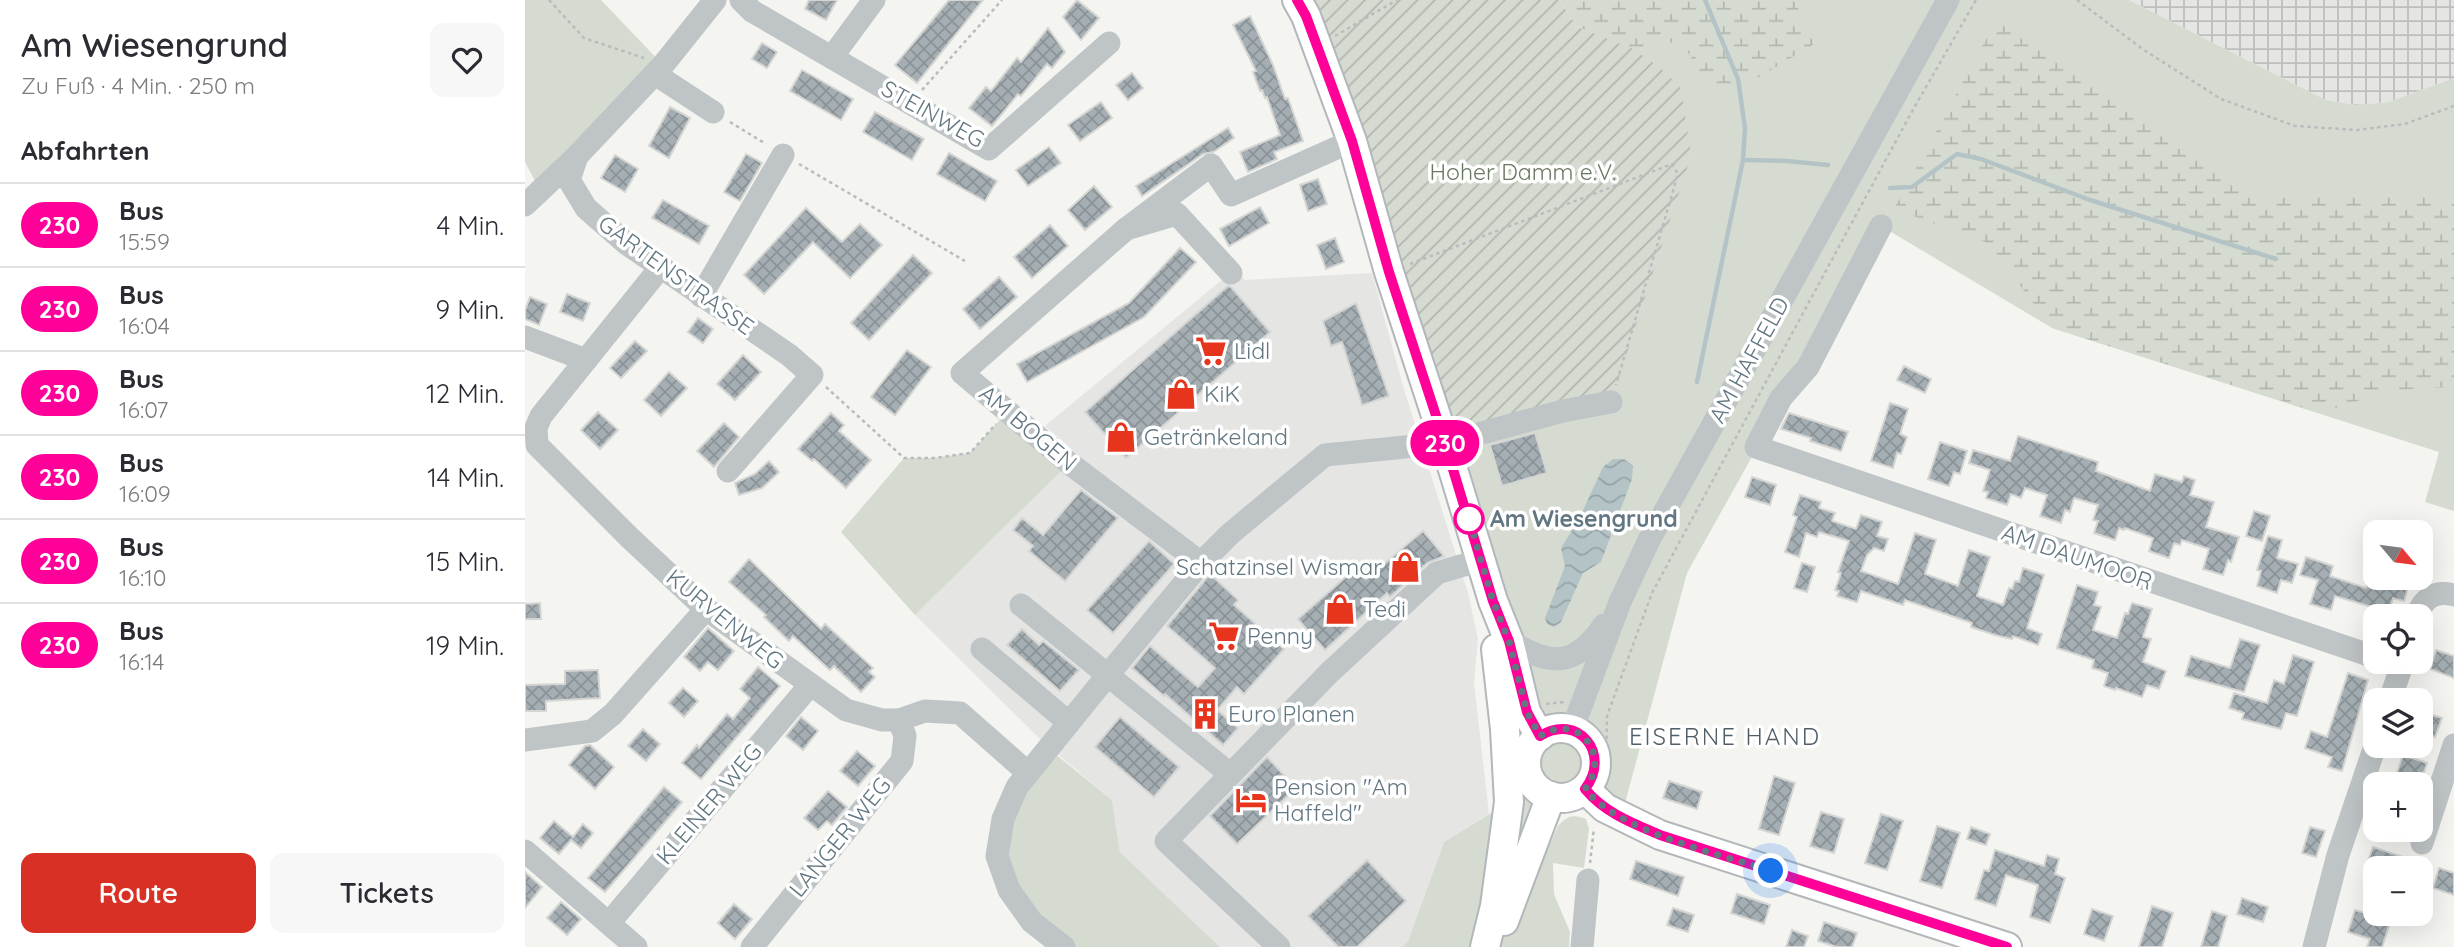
<!DOCTYPE html>
<html lang="de">
<meta charset="utf-8">
<style>
body{margin:0;font-family:Quicksand,sans-serif;background:#f7f7f7;color:#2b2b33;height:100vh;display:flex;flex-direction:column;font-size:26px;white-space:nowrap}
*{box-sizing:border-box;margin:0}
p{font-size:23px;color:#7c7c81}
.icon{flex:none;width:38px;height:38px;fill:none;stroke:currentColor;stroke-width:2;stroke-linecap:round;stroke-linejoin:round}
.map{position:relative;flex:1;overflow:hidden}
.sheet{display:flex;flex-direction:column;background:#fff;width:525px}
.sheet>*{flex:none}
.badge{padding:0 14px;border-radius:23px;font-size:24px;line-height:46px}
.needle{width:46px;rotate:119deg}
.buttons{position:absolute;left:1838px;top:520px;display:grid;gap:14px}
.buttons a{display:grid;place-items:center;width:70px;height:70px;border-radius:14px;background:#fff;box-shadow:0 7px 28px #0002;font-size:35px}
.you{position:absolute;width:35px;height:35px;margin:-18px;border:5px solid #fff;border-radius:50%;background:#1a73e8;box-shadow:0 0 0 10px #1a73e833}
.map>.badge{position:absolute;translate:-50% -50%;box-shadow:0 0 0 4px #fff}
h2{padding:0 21px;font-size:26px;line-height:63px}
.round{display:grid;place-items:center;flex:none;width:74px;height:74px;border-radius:14px;background:#f7f7f7}
.head{display:flex;align-items:center;justify-content:space-between;height:119px;padding:0 21px}
h1{font-size:33px;font-weight:600;line-height:52px}
.action{display:flex;gap:14px;margin-top:auto;padding:14px 21px}
.action a{flex:1;height:80px;border-radius:14px;background:#d93025;color:#fff;font-size:28px;font-weight:600;line-height:80px;text-align:center}
.action a+a{background:#f7f7f7;color:#2b2b33}
ul{padding:0;list-style:none}
li{display:flex;align-items:center;gap:21px;height:84px;padding:0 21px;border-top:2px solid #e1e1e2}
li div{flex:1}
li b{display:block;font-size:26px}
li em{font-style:normal}
li .badge{min-width:77px;font-weight:700;text-align:center}
main{display:flex;flex:1;min-height:0}
.map>svg:first-child{display:block}
</style>
<main>
<section class="sheet">
<div class="head"><div><h1>Am Wiesengrund</h1><p>Zu Fuß · 4 Min. · 250 m</p></div><a class="round"><svg class="icon" aria-label="heart" viewBox="0 0 24 24"><path d="M12 20l-8-8c-3-5 5-10 8-4 3-6 11-1 8 4z"/></svg></a></div>
<h2>Abfahrten</h2>
<ul>
<li><span class="badge" style="background:#f09;color:#fff">230</span><div><b>Bus</b><p>15:59</p></div><em>4 Min.</em></li>
<li><span class="badge" style="background:#f09;color:#fff">230</span><div><b>Bus</b><p>16:04</p></div><em>9 Min.</em></li>
<li><span class="badge" style="background:#f09;color:#fff">230</span><div><b>Bus</b><p>16:07</p></div><em>12 Min.</em></li>
<li><span class="badge" style="background:#f09;color:#fff">230</span><div><b>Bus</b><p>16:09</p></div><em>14 Min.</em></li>
<li><span class="badge" style="background:#f09;color:#fff">230</span><div><b>Bus</b><p>16:10</p></div><em>15 Min.</em></li>
<li><span class="badge" style="background:#f09;color:#fff">230</span><div><b>Bus</b><p>16:14</p></div><em>19 Min.</em></li>
</ul>
<div class="action"><a>Route</a><a>Tickets</a></div>
</section>
<div class="map">
<svg width="1929" height="947" viewBox="0 0 1929 947">
<defs>
<pattern id="industrial-grid" width="8" height="8" patternUnits="userSpaceOnUse" patternTransform="scale(1.75)"><rect width="8" height="8" fill="#e5e5e3"/><path d="M0 4h8M4 0v8" fill="none" stroke="#bdbebd"/></pattern>
<pattern id="wetland-marsh" width="20" height="14" patternUnits="userSpaceOnUse" patternTransform="scale(1.75)"><rect width="20" height="14" fill="#d6dbd1"/><path d="M1 5h8M5 5V1M11 12h8M15 12V8" fill="none" stroke="#b1b6af"/></pattern>
<pattern id="garden-furrows" width="10" height="10" patternUnits="userSpaceOnUse" patternTransform="scale(1.75)"><rect width="10" height="10" fill="#d6dbd1"/><path d="M-1 1l2-2M0 10L10 0M9 11l2-2" fill="none" stroke="#b1b6af"/></pattern>
<pattern id="water-waves" width="16" height="10" patternUnits="userSpaceOnUse" patternTransform="scale(1.75)"><rect width="16" height="10" fill="#b4c4c6"/><path d="M0 5q4-4 8 0t8 0" fill="none" stroke="#96a4a6"/></pattern>
<pattern id="building-cross-hatch" width="8" height="8" patternUnits="userSpaceOnUse" patternTransform="scale(1.75)"><rect width="8" height="8" fill="#a5afb3"/><path d="M0 0l8 8M0 8l8-8" fill="none" stroke="#8a9397"/></pattern>
</defs>
<rect width="100%" height="100%" fill="#f4f4f0"/>
<path fill="#e5e5e3" d="M710,269L720,280L847,273L878,386L943,593L953,639L949,683L964,814L919,842L883,941L877,947H695L595,852L587,800L516,740L390,615L552,454L520,426Z"/>
<path fill="url(#industrial-grid)" d="M1604,0H1929V78L1864,102L1831,105L1801,100Z"/>
<g fill="#d6dbd1">
<path d="M0,0H76L138,65L14,189L0,162Z"/>
<path d="M1035,0H1604L1801,100L1831,105L1864,102L1929,78V511L1900,502L1914,452L1527,328L1356,226L1162,573L1096,818L1053,800L1039,803L1025,800L987,927L1033,826C1042,816 1048,814 1061,819L1064,829L1059,868L1028,863L1029,894L1045,932L1044,947H877L883,941L919,842L984,802L968,601L920,443L1166,156Z"/>
<path d="M483,411L544,463L390,615L316,532L379,458H409L445,453Z"/>
<path d="M524,749L587,800L595,852L695,947H539L484,890L478,819Z"/>
</g>
<g fill="url(#wetland-marsh)">
<path d="M1035,0H1269L1289,44L1193,102L1156,41L1108,49L1050,26Z"/>
<path d="M1473,17L1725,198L1929,194V387L1866,390L1795,413L1527,328L1463,243L1369,209Z"/>
</g>
<path fill="url(#garden-furrows)" d="M772,0H1035L1050,26L1108,49L1133,66L1156,88L1166,156L1086,402L920,443Z"/>
<path fill="url(#water-waves)" d="M1088,459H1099L1108,466L1107,479L1076,562L1058,573L1036,622L1029,627L1022,624L1020,618L1040,566L1036,548L1054,519L1078,467Z"/>
<g fill="none" stroke-linecap="round" stroke-linejoin="round">
<g stroke="#b4c4c6" stroke-width="4.5">
<path d="M1218,160L1262,161L1303,165"/>
<path d="M1365,188L1387,187L1432,154L1456,159L1565,200L1751,259"/>
<path d="M1172,382L1218,160L1220,128L1213,79L1180,0"/>
</g>
</g>
<g fill="url(#building-cross-hatch)" stroke="#d5d5d3" stroke-width="2">
<path d="M284,0H312L301,20L280,9Z"/>
<path d="M424,0H458L392,83L370,65Z"/>
<path d="M552,0L574,18L556,40L538,17Z"/>
<path d="M725,16L748,65L760,99L763,98L778,141L749,152L752,159L723,172L715,152L755,135L742,97L740,98L737,90L735,91L728,72L731,71L708,25Z"/>
<path d="M523,28L540,52L527,68L522,64L496,96L493,94L467,126L444,108L461,87L466,91L492,58L496,62Z"/>
<path d="M237,43L252,52L242,68L227,59Z"/>
<path d="M277,70L328,99L316,120L265,91Z"/>
<path d="M607,73L618,88L603,100L591,85Z"/>
<path d="M576,102L587,118L555,141L543,125Z"/>
<path d="M145,107L165,118L144,158L124,146Z"/>
<path d="M350,112L399,139L387,160L338,132Z"/>
<path d="M703,128L709,138L688,152L678,154L617,196L611,186Z"/>
<path d="M524,147L536,163L503,186L491,170Z"/>
<path d="M424,153L472,181L460,201L412,174Z"/>
<path d="M221,154L237,163L215,201L199,192Z"/>
<path d="M90,155L113,169L100,192L76,178Z"/>
<path d="M793,179L802,204L783,211L775,185Z"/>
<path d="M569,186L587,207L560,230L543,210Z"/>
<path d="M138,200L184,226L174,244L127,218Z"/>
<path d="M735,207L744,223L704,246L695,229Z"/>
<path d="M281,208L317,242L335,224L357,245L325,278L288,242L239,294L219,275Z"/>
<path d="M525,225L543,246L507,278L489,257Z"/>
<path d="M810,238L819,262L801,269L792,245Z"/>
<path d="M655,248L671,262L619,317L502,382L492,364L604,303Z"/>
<path d="M388,255L407,273L344,340L326,323Z"/>
<path d="M474,277L492,297L455,329L438,309Z"/>
<path d="M703,286L706,287L745,332L601,458L560,412Z"/>
<path d="M42,294L65,303L58,321L35,312Z"/>
<path d="M5,297L22,304L14,325L0,319V311Z"/>
<path d="M831,303L864,396L837,405L817,342L806,346L798,321Z"/>
<path d="M173,318L188,329L178,343L163,332Z"/>
<path d="M110,341L122,351L96,378L85,368Z"/>
<path d="M382,350L406,367L370,415L346,397Z"/>
<path d="M218,355L236,372L210,400L192,384Z"/>
<path d="M1379,366L1406,379L1400,393L1372,380Z"/>
<path d="M144,372L162,388L136,416L119,400Z"/>
<path d="M1365,403L1383,409L1375,434L1382,437L1376,454L1372,453L1368,468L1346,461Z"/>
<path d="M73,412L93,430L75,449L56,430Z"/>
<path d="M306,413L319,425L314,431L346,460L321,488L289,459L287,461L273,449Z"/>
<path d="M1264,413L1323,432L1316,451L1285,441L1286,438L1256,429Z"/>
<path d="M199,423L214,437L189,467L172,451Z"/>
<path d="M1010,433L1022,473L977,486L965,445Z"/>
<path d="M1493,436L1573,462L1571,471L1625,491L1630,474L1657,482L1659,476L1670,480L1665,495L1689,502L1681,527L1714,537L1706,562L1703,560L1698,575L1678,569L1684,549L1657,540L1655,545L1649,543L1644,558L1624,551L1628,538L1600,528L1599,530L1594,528L1590,540L1569,533L1573,521L1568,520L1573,505L1549,498L1545,512L1540,510L1536,523L1515,516L1522,495L1500,488L1496,498L1486,494L1482,505L1461,498L1463,492L1458,491L1465,470L1444,463L1448,450L1485,461Z"/>
<path d="M1415,442L1442,451L1435,474L1429,472L1424,486L1403,479Z"/>
<path d="M244,461L254,472L237,488L214,495L210,483L230,474Z"/>
<path d="M1227,477L1251,485L1245,505L1220,497Z"/>
<path d="M556,490L593,518L540,581L504,551L508,546L488,530L497,518L518,535Z"/>
<path d="M1275,495L1296,502L1294,508L1310,513L1307,521L1331,529L1336,515L1357,522L1352,536L1363,539L1359,551L1349,548L1342,555L1336,571L1373,584L1390,533L1411,540L1400,574L1433,586L1444,550L1465,557L1452,596L1478,605L1484,588L1487,589L1490,581L1494,582L1498,568L1519,575L1502,628L1517,634L1513,645L1488,636L1487,639L1470,635L1446,627L1447,623L1380,600L1378,605L1336,591L1332,602L1312,596L1314,591L1310,590L1316,573L1313,572L1324,541L1294,532L1292,537L1281,533L1274,557L1260,552L1272,517L1268,515Z"/>
<path d="M1729,511L1745,516L1737,541L1721,536Z"/>
<path d="M898,531L919,556L902,563L865,597L862,593L800,650L773,619L831,568L841,579Z"/>
<path d="M1743,536L1757,540L1752,558L1773,564L1767,583L1756,580L1752,593L1732,586L1736,571L1732,570Z"/>
<path d="M624,541L649,564L588,633L562,610Z"/>
<path d="M1781,557L1808,566L1805,576L1841,588L1843,579L1852,582L1853,578H1862L1884,584L1879,601L1868,598L1864,612L1810,596L1806,610L1785,604L1793,580L1775,575Z"/>
<path d="M224,559L296,629L300,624L348,668L344,672L350,677L336,692L309,666L305,670L268,636L264,641L239,617L241,615L204,582Z"/>
<path d="M1277,563L1290,567L1282,592L1269,588Z"/>
<path d="M685,574L713,600L709,605L759,649L719,694L712,687L692,710L713,728L698,745L640,694L639,696L607,668L625,646L673,687L690,668L642,626Z"/>
<path d="M1552,585L1573,592L1569,605L1576,607L1568,630L1592,638L1600,613L1603,614L1607,603L1627,609L1618,637L1626,639L1618,662L1641,671L1634,689L1622,685L1617,697L1591,688L1590,690L1579,686L1583,673L1567,668L1569,660L1532,648Z"/>
<path d="M15,603L16,619H0V604Z"/>
<path d="M183,628L209,651L193,670L183,662L175,671L159,657Z"/>
<path d="M497,629L514,645L518,641L554,670L535,691L482,645Z"/>
<path d="M1715,639L1735,645L1719,692L1660,676L1666,656L1705,668Z"/>
<path d="M1911,650L1929,656V678L1905,669Z"/>
<path d="M1768,655L1789,662L1772,716L1761,713L1756,729L1717,719L1719,713L1704,708L1709,693L1742,703L1749,680L1759,684Z"/>
<path d="M233,667L255,686L176,779L157,763L172,745L174,748L202,714L208,719L225,698L215,689Z"/>
<path d="M73,670L75,698L21,701V711H0V685L40,684V671Z"/>
<path d="M1823,673L1843,680L1817,771L1803,767L1807,757L1780,748L1786,731L1802,737Z"/>
<path d="M158,688L173,701L159,717L144,703Z"/>
<path d="M1895,711L1917,718L1910,737L1895,732Z"/>
<path d="M276,717L293,731L278,750L261,736Z"/>
<path d="M595,717L654,767L629,797L570,747Z"/>
<path d="M118,729L135,744L121,761L103,746Z"/>
<path d="M65,745L89,767L70,789L44,765L60,746Z"/>
<path d="M332,751L350,766L333,786L315,771Z"/>
<path d="M1878,755L1902,763L1896,781L1872,773Z"/>
<path d="M742,757L771,788L712,844L685,816Z"/>
<path d="M1249,776L1270,783L1254,835L1234,829Z"/>
<path d="M1144,781L1177,792L1172,809L1138,798Z"/>
<path d="M139,787L157,802L80,892L63,878Z"/>
<path d="M303,791L322,807L307,825L302,821L293,830L279,818Z"/>
<path d="M1296,812L1319,819L1309,853L1285,846Z"/>
<path d="M1356,814L1378,821L1362,870L1340,863Z"/>
<path d="M29,821L48,837L58,824L68,833L56,848L46,840L34,854L15,838Z"/>
<path d="M1412,826L1435,833L1417,888L1395,881Z"/>
<path d="M1446,827L1465,834L1461,845L1442,839Z"/>
<path d="M1785,827L1800,831L1791,857L1777,853Z"/>
<path d="M1848,847L1902,865V868H1852L1842,864Z"/>
<path d="M1470,850L1519,866L1522,855L1534,859L1530,874L1540,878L1525,923L1505,917L1513,885L1481,875L1471,906L1450,899L1459,870L1464,871Z"/>
<path d="M842,860L881,901L832,947H813L783,916Z"/>
<path d="M1111,861L1159,877L1153,896L1105,879Z"/>
<path d="M1914,868L1929,873V895L1908,888Z"/>
<path d="M0,872L17,887L0,908Z"/>
<path d="M1212,894L1245,905L1239,924L1206,913Z"/>
<path d="M1717,898L1743,907L1738,922L1712,914Z"/>
<path d="M36,902L56,919L42,935L22,918Z"/>
<path d="M209,904L227,919L210,939L193,923Z"/>
<path d="M1627,906L1648,913L1637,947H1614Z"/>
<path d="M1148,908L1169,915L1163,932L1142,925Z"/>
<path d="M1567,909L1588,916L1579,941L1559,934Z"/>
<path d="M1830,910L1850,916V914H1868L1857,947H1842L1845,939L1823,932Z"/>
<path d="M1687,911L1702,916L1693,947H1676Z"/>
<path d="M1299,922L1332,933L1327,947H1312L1293,941Z"/>
<path d="M1267,930L1283,936L1279,947H1261Z"/>
</g>
<g fill="none" stroke-linecap="round" stroke-linejoin="round">
<defs>
<g id="major">
<path d="M772,0L781,16L827,141L864,272L920,443L968,601L984,641L1001,712L1015,736"/>
<circle cx="1036" cy="763" r="35"/>
<path d="M1060,789L1080,808L1135,835L1482,947"/>
<path d="M979,921L1026,796"/>
<path d="M960,947L970,906L984,802L980,729L971,649"/>
</g>
</defs>
<use href="#major" stroke="#b2b7ba" stroke-width="32"/>
<g stroke="#b9bcbe" stroke-width="2.5" stroke-dasharray="3.5 3.5" stroke-linecap="butt">
<path d="M24,0L59,38L119,58"/>
<path d="M1552,0L1619,50L1696,99L1770,126L1832,130L1880,124L1929,106"/>
<path d="M810,36L872,0"/>
<path d="M397,90L477,0"/>
<path d="M205,122L241,144"/>
<path d="M274,164L440,261"/>
<path d="M885,264L1147,164L1153,174L1091,385"/>
<path d="M301,387L379,458H409L445,453L471,424"/>
<path d="M1021,704L1039,702"/>
<path d="M1081,781L1082,716L1127,593L1385,115L1451,0"/>
<path d="M1065,863L1069,828"/>
</g>
<g stroke="#bfc4c6" stroke-width="23">
<path d="M216,0L227,11L464,149L584,43"/>
<path d="M307,57L349,0"/>
<path d="M130,74L188,112"/>
<path d="M52,156L44,180L61,208L102,244L264,355L287,375L203,471"/>
<path d="M0,205L52,156L138,65L190,0"/>
<path d="M1356,226L1283,367L1256,398L1231,447L1850,657"/>
<path d="M601,229L437,373L544,463L676,563"/>
<path d="M135,268L16,416L11,428L12,445L105,538L181,609L321,710L357,720H374L400,711L435,713L503,773"/>
<path d="M706,273L652,214L601,229L686,165L706,195L827,141"/>
<path d="M176,296L258,155"/>
<path d="M0,337L61,360"/>
<path d="M496,605L705,774"/>
<path d="M1892,616C1898,598 1910,590 1929,595"/>
<path d="M984,641C1027,666 1049,668 1079,625"/>
<path d="M457,649L544,723"/>
<path d="M1865,700L1878,662"/>
<path d="M1047,730L1095,602L1124,540L1423,0"/>
<path d="M0,740L67,731L88,714L181,609"/>
<path d="M1897,843L1929,745"/>
<path d="M0,851L111,947"/>
<path d="M84,923L285,685"/>
<path d="M227,947L377,761L380,736L374,720"/>
<path d="M539,947L507,922L484,890L472,856L478,819L492,787L582,676L676,563L705,534L800,455L920,443L1038,411L1086,402"/>
<path d="M754,947L641,841L804,673L912,573L956,560"/>
<path d="M1057,947L1063,880"/>
<path d="M1789,947L1813,855L1850,746"/>
</g>
<use href="#major" stroke="#fff" stroke-width="28"/>
</g>
<g fill="none" stroke-linecap="round" stroke-linejoin="round">
<defs>
<path id="line" d="M772,0L781,16L827,141L864,272L920,443L968,601L984,641L1002,712L1015,736C1053,712 1087,754 1060,789C1080,813 1107,823 1135,835L1482,947"/>
</defs>
<use href="#line" stroke="#fff" stroke-width="16"/>
<use href="#line" stroke="#f09" stroke-width="10"/>
<path stroke="#627782" stroke-width="7" stroke-dasharray="0 12.6" d="M944,519L941,509L968,601L984,641L1002,712L1015,736C1053,712 1087,754 1060,789C1096,833 1192,853 1246,871"/>
</g>
<defs>
<symbol id="supermarket-bare" viewBox="-9 -9 18 18"><path d="M-6-5.5h2.5l.6 2H6L4.5 2H-2.5L-4.4-4H-6ZM-1.5 3.2a1.3 1.3 0 1 0 .1 0ZM3 3.2a1.3 1.3 0 1 0 .1 0Z" fill="#e7341d" stroke="#fff" stroke-width="2.5" paint-order="stroke"/></symbol>
<symbol id="shop-bare" viewBox="-9 -9 18 18"><path d="M-5-2.5h2.3a2.7 3.5 0 0 1 5.4 0H5L5.5 6h-11ZM-1.5-2.5h3a1.5 2.3 0 0 0-3 0Z" fill="#e7341d" stroke="#fff" stroke-width="2.5" paint-order="stroke"/></symbol>
<symbol id="building-bare" viewBox="-9 -9 18 18"><path d="M-4-6H4V6H1V3H-1V6H-4ZM-2.5-4.3h1.7v1.8h-1.7ZM.8-4.3h1.7v1.8H.8ZM-2.5-1h1.7V.8h-1.7ZM.8-1h1.7V.8H.8Z" fill="#e7341d" stroke="#fff" stroke-width="2.5" paint-order="stroke"/></symbol>
<symbol id="hotel-bare" viewBox="-9 -9 18 18"><path d="M-6-4.5h1.5V1H6V5H4.5V3h-9V5H-6ZM-4 0a1.8 1.8 0 1 1 3.6 0ZM.5 0V-2.5h3Q6-2.5 6 0Z" fill="#e7341d" stroke="#fff" stroke-width="2.5" paint-order="stroke"/></symbol>
</defs>
<g fill-rule="evenodd">
<use href="#supermarket-bare" x="664" y="329" width="44" height="44"/>
<use href="#shop-bare" x="634" y="372" width="44" height="44"/>
<use href="#shop-bare" x="574" y="415" width="44" height="44"/>
<use href="#shop-bare" x="858" y="545" width="44" height="44"/>
<use href="#shop-bare" x="793" y="587" width="44" height="44"/>
<use href="#supermarket-bare" x="677" y="614" width="44" height="44"/>
<use href="#building-bare" x="658" y="692" width="44" height="44"/>
<use href="#hotel-bare" x="704" y="778" width="44" height="44"/>
</g>
<circle fill="#fff" stroke="#f09" stroke-width="3.5" cx="944" cy="519" r="14"/>
<g text-anchor="middle" stroke-width="7" stroke-linejoin="round" paint-order="stroke">
<g font-size="23" fill="#627782" stroke="#fff">
<text transform="translate(408 114) rotate(29)" y="8">STEINWEG</text>
<text transform="translate(151 275) rotate(36)" y="8">GARTENSTRASSE</text>
<text transform="translate(1224 360) rotate(-61)" y="8">AM HAFFELD</text>
<text transform="translate(503 428) rotate(40)" y="8">AM BOGEN</text>
<text transform="translate(1552 557) rotate(19)" y="8">AM DAUMOOR</text>
<text transform="translate(200 619) rotate(39)" y="8">KURVENWEG</text>
<text transform="translate(184 804) rotate(-50)" y="8">KLEINER WEG</text>
<text transform="translate(315 837) rotate(-51)" y="8">LANGER WEG</text>
</g>
<g font-size="23" fill="#697961" stroke="#fff">
<text x="998" y="180">Hoher Damm e.V.</text>
</g>
<g font-size="23" fill="#627782" stroke="#fff" text-anchor="start">
<text x="709" y="359">Lidl</text>
<text x="679" y="402">KiK</text>
<text x="619" y="445">Getränkeland</text>
<text x="857" y="575" text-anchor="end">Schatzinsel Wismar</text>
<text x="838" y="617">Tedi</text>
<text x="722" y="644">Penny</text>
<text x="703" y="722">Euro Planen</text>
<text x="749" y="795">Pension "Am<tspan x="749" dy="26">Haffeld"</tspan></text>
</g>
<g font-size="23" font-weight="bold" fill="#627782" stroke="#fff" text-anchor="start">
<text x="965" y="527">Am Wiesengrund</text>
</g>
<g font-size="24" letter-spacing="2" fill="#505f67" stroke="#fff">
<text x="1200" y="745">EISERNE HAND</text>
</g>
</g>
</svg>
<div class="buttons">
<a><svg class="needle" viewBox="-14 -14 28 28"><path d="M0-13l5 13h-10z" fill="#e53935"/><path d="M0 13l5-13h-10z" fill="#7c7c81"/></svg></a>
<a><svg class="icon" aria-label="locate" viewBox="0 0 24 24"><circle cx="12" cy="12" r="6"/><path d="M12 2v4M12 18v4M2 12h4M18 12h4"/></svg></a>
<a><svg class="icon" aria-label="layers" viewBox="0 0 24 24"><path d="M12 4l9 5-9 5-9-5zM3 14l9 5 9-5"/></svg></a>
<a>+</a>
<a>−</a>
</div>
<div class="you" style="left:1246px;top:871px"></div>
<b class="badge" style="left:920px;top:443px;background:#f09;color:#fff">230</b>
</div>
</main>
